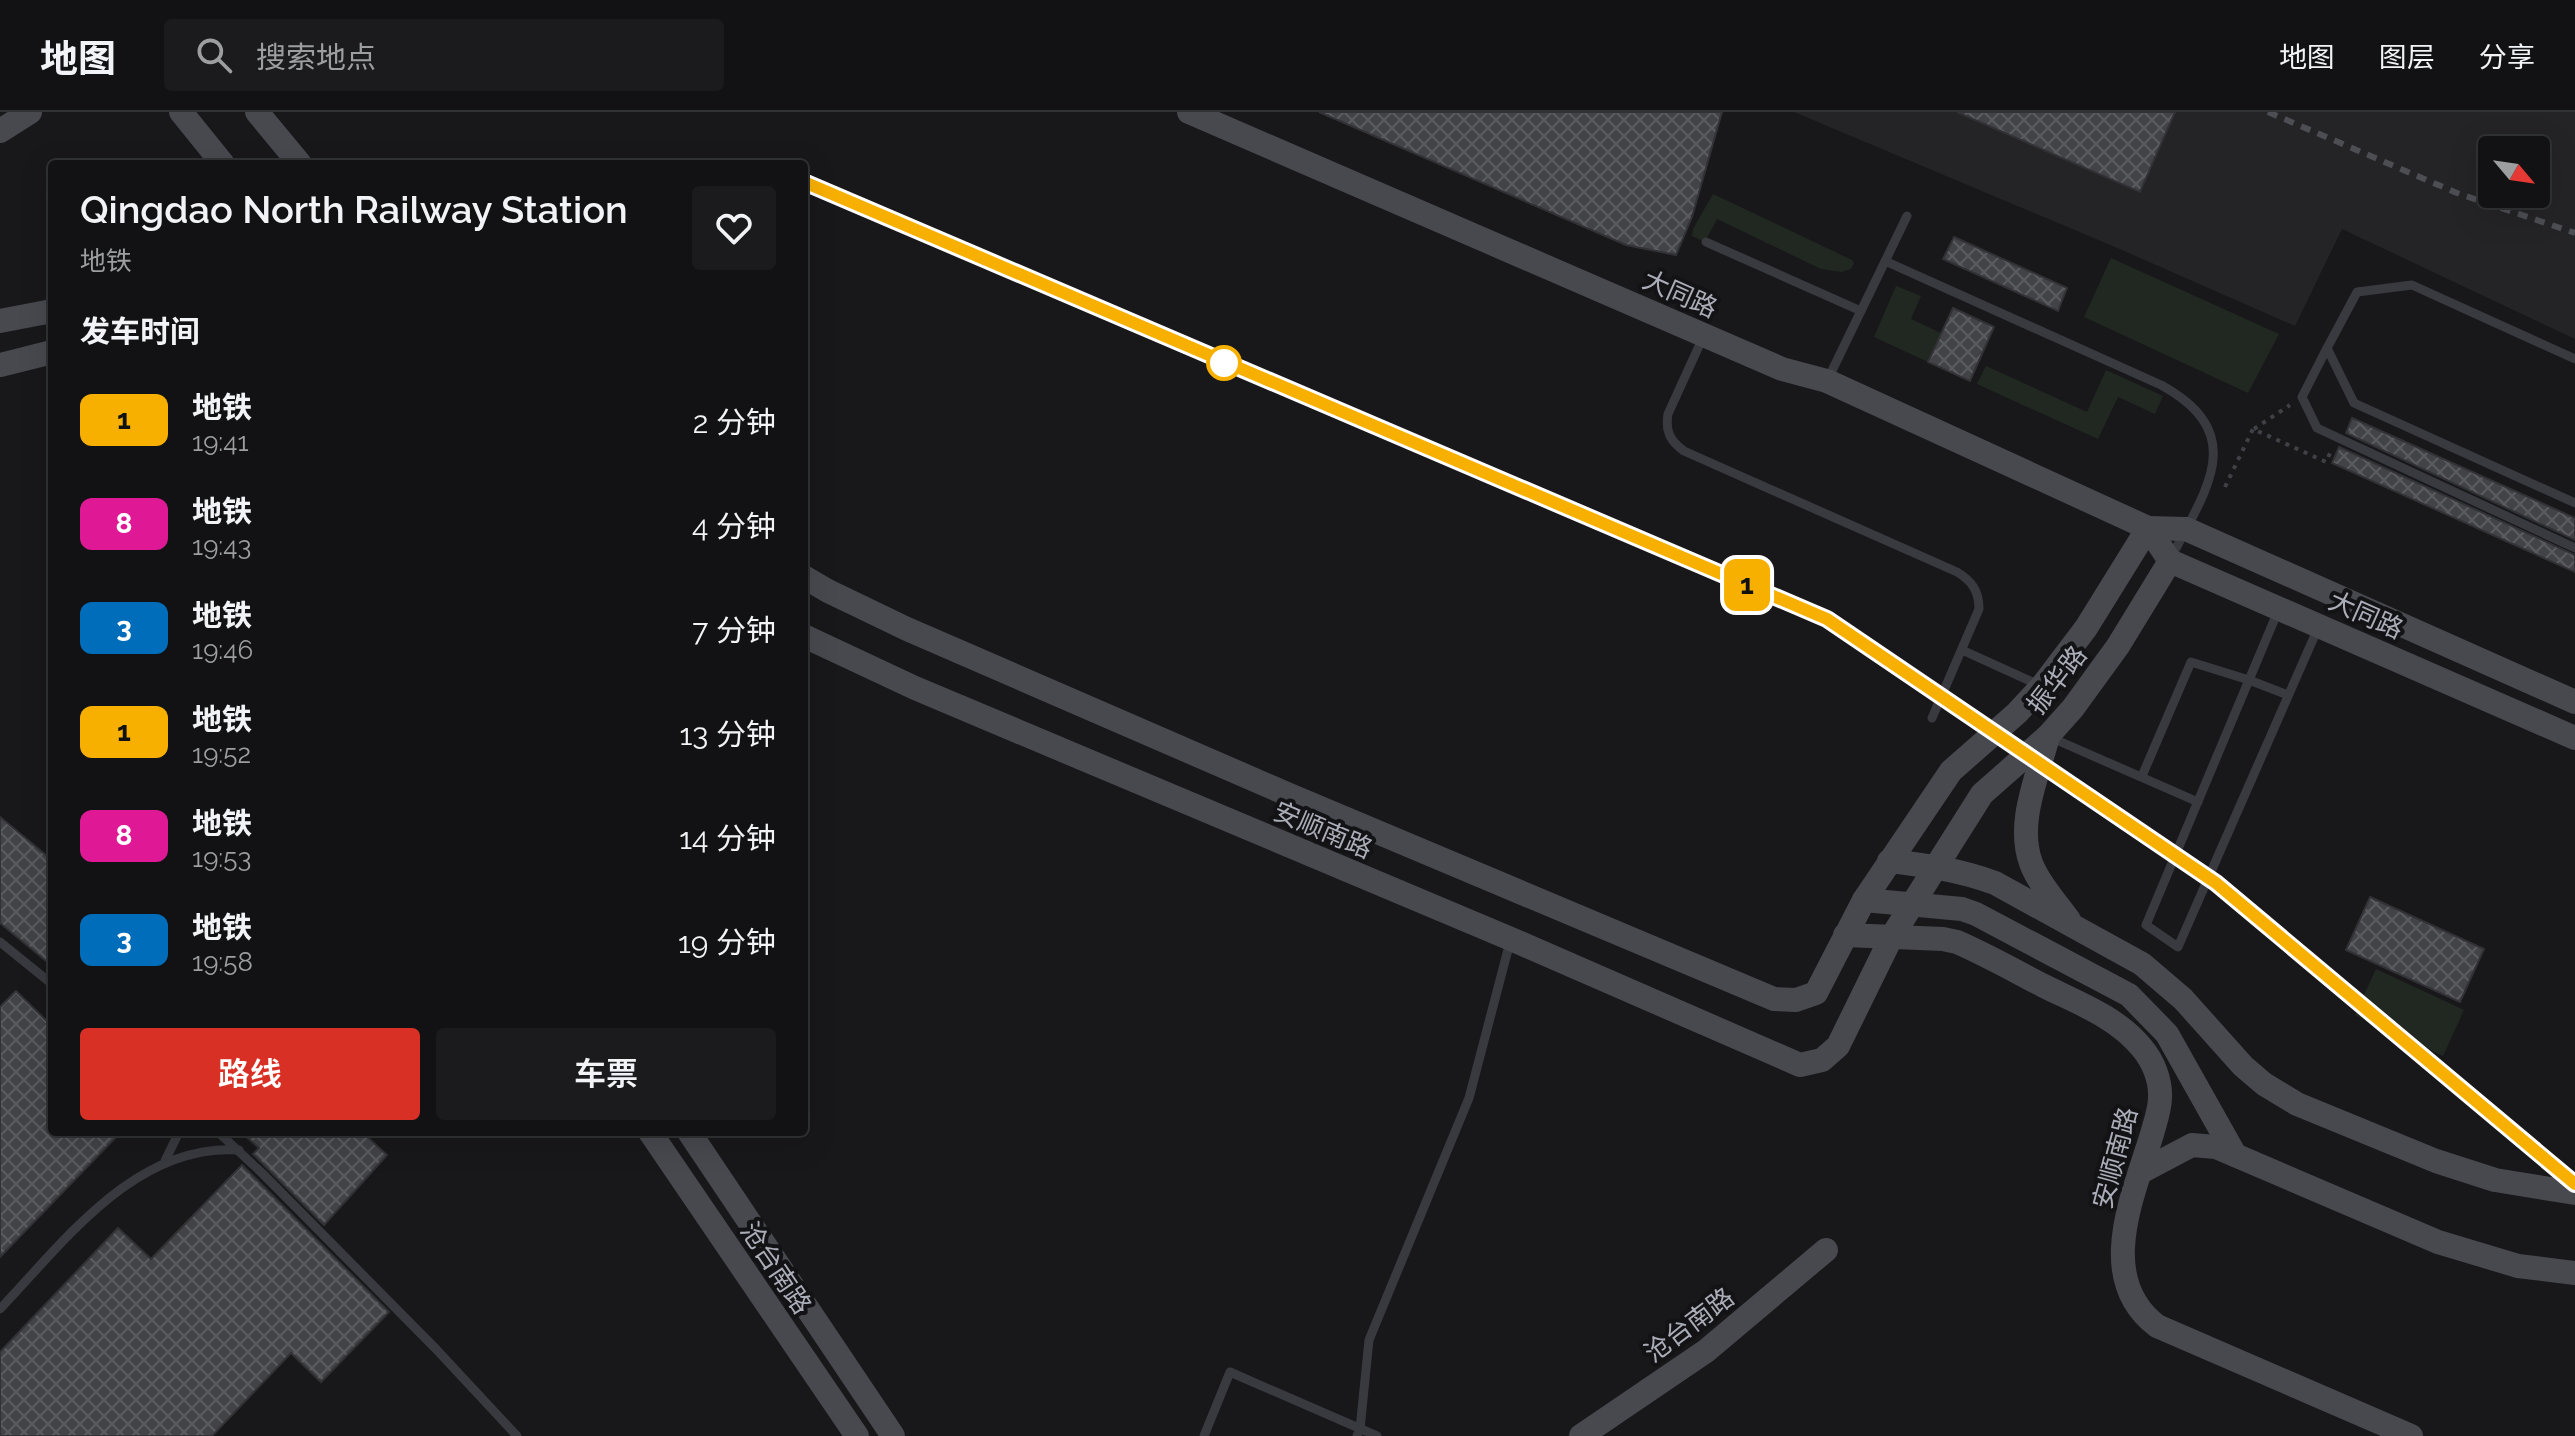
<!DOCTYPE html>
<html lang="zh">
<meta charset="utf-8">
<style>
body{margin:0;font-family:Raleway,"Noto Sans SC",sans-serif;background:#1b1b1d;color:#f1f3f6;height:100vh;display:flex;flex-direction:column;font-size:30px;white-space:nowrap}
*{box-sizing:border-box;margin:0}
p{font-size:26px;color:#9c9ea0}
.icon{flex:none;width:44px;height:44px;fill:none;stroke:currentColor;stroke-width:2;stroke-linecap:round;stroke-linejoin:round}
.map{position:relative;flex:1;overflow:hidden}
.panel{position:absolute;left:48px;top:48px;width:760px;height:976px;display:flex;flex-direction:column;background:#121214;border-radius:8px;box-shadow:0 8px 32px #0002,0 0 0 2px #313234}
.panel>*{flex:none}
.badge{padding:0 16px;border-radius:12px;font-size:28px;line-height:52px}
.needle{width:52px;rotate:119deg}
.fabs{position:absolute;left:2478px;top:24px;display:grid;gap:16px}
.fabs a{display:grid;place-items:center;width:72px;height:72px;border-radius:8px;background:#121214;box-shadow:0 8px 32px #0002,0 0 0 2px #313234;font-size:40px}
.map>.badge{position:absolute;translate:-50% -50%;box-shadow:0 0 0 4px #fff}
h2{padding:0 32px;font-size:30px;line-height:72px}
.round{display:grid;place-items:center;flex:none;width:84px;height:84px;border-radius:8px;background:#1b1b1d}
.head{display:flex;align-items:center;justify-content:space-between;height:136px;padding:0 32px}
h1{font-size:38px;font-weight:600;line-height:60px}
.action{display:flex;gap:16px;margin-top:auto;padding:16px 32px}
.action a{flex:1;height:92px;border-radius:8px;background:#d93025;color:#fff;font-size:32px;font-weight:600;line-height:92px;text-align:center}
.action a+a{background:#1b1b1d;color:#f1f3f6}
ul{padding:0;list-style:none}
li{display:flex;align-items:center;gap:24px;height:104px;padding:0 32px}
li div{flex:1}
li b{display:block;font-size:30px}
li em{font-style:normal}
li .badge{min-width:88px;font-weight:700;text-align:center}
header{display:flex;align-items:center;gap:48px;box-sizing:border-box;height:112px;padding:0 40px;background:#121214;border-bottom:2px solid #313234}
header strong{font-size:38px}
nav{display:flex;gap:44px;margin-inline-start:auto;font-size:28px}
.search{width:560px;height:72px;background:#1b1b1d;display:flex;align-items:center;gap:20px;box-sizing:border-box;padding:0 28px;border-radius:8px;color:#9c9ea0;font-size:30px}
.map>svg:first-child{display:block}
</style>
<header>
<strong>地图</strong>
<div class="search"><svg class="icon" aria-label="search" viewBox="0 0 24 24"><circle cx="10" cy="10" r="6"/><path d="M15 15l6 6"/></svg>搜索地点</div>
<nav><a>地图</a><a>图层</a><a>分享</a></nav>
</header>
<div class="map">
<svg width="2575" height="1324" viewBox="0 0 2575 1324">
<defs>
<pattern id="building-cross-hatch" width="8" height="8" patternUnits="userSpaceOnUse" patternTransform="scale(2)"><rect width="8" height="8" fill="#424347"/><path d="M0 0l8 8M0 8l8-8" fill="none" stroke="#5b5c5f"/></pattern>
</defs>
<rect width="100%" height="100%" fill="#18181a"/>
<path fill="#242427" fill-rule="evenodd" d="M1794,0H2575V227L2342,117L2295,214L2115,135ZM2492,38H2536V82H2492Z"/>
<g fill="#202821">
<path d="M1713,82L1852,148L1854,151L1851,157L1841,160L1821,157L1717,107L1705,130L1692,124L1693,117Z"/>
<path d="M2111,146L2279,222L2248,281L2084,205Z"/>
<path d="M1896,174L1921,184L1911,207L1941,221L1928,250L1874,225Z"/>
<path d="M1986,254L2087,300L2106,258L2163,284L2155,302L2118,285L2098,327L1977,272Z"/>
<path d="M2376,857L2464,898L2443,944L2355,903Z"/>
</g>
<g fill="url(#building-cross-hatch)" stroke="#323236" stroke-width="2">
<path d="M1319,0H1722L1692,105L1676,143L1626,133Z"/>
<path d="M1957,0H2175L2140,80Z"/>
<path d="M1954,125L2067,176L2058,199L1943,147Z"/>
<path d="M1953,196L1994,215L1970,269L1928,250Z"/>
<path d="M2352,306L2575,406V428L2346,321Z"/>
<path d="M2339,335L2575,443V460L2332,351Z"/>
<path d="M0,705L52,748V854L0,811Z"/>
<path d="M2370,785L2484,837L2460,890L2346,838Z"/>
<path d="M16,879L52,914V1020H121L0,1145V895Z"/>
<path d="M241,1020H362L387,1043L324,1113L253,1042L259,1036Z"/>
<path d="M242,1053L389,1200L321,1270L291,1241L212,1324H0V1240L118,1116L151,1147Z"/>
</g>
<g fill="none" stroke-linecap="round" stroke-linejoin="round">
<g stroke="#3f4146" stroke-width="4" stroke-dasharray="4 6" stroke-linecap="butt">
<path d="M2254,317L2290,293"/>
<path d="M2225,375L2253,317L2326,350L2331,339"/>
</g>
<g stroke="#393a3f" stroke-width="9">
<path d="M1706,130L1861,199"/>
<path d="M1885,149L2161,273C2250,322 2206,377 2171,446"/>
<path d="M1704,223L1668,302C1665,319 1670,329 1684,339L1957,460C1972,469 1979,479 1979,497L1932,606"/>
<path d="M2327,236L2302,285L2317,316L2575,436"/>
<path d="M2575,247L2412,173L2357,180L2327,236L2354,291L2575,391"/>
<path d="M1827,269L1907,104"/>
<path d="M2278,499L2146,813L2178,835L2318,516"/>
<path d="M1962,538L2039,573"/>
<path d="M2052,626L2198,690"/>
<path d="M2142,664L2191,550L2249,568L2288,583"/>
<path d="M0,830L52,872"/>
<path d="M218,1020L262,1061L436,1237L517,1324"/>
<path d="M165,1049L179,1020"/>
<path d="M0,1197C64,1130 135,1031 239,1038"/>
<path d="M1204,1324L1230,1260L1377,1324"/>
<path d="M1357,1324L1360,1317L1369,1228L1469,986L1510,830"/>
</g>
<g stroke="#47494f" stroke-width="24">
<path d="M181,0L223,52"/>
<path d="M257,0L300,52"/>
<path d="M1189,0L1782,257L1827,269L2148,416L2170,449L2575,626"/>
<path d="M0,19L30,0"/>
<path d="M0,209L52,199"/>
<path d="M0,253L52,240"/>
<path d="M804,465L828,479L907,517L1287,682L1774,887L1796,888L1816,881L1864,788L1951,659L2017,601L2042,574L2086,516L2148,416L2186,417L2575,590"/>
<path d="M804,524L915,576L1511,827L1800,953L1822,948L1838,934L1891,826L1982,682L2048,624L2073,596L2118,534L2170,449"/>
<path d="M2048,624C2038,664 2016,711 2031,751C2038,771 2057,791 2069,808"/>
<path d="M1889,749C1925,753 1960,758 1995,771L2142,852L2183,887L2243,954L2264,972L2297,992L2436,1049L2495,1068L2575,1081"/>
<path d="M1864,788L1962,797L1976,802L2129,883L2167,922L2235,1043"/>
<path d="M1845,823L1943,827L1957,830C1987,843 2015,859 2044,874C2078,891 2117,905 2142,936C2153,949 2161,968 2160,986C2160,997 2155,1011 2152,1022C2134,1082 2094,1166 2157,1214L2411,1324"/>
<path d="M650,1020L857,1324"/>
<path d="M689,1020L893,1324"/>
<path d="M2141,1060L2192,1033L2216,1035L2438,1130L2518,1154L2575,1161"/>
<path d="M1581,1324L1706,1239L1826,1138"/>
</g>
<path stroke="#4c4e54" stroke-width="6" stroke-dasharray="10 8" stroke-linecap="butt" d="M2268,0L2457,81L2575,121"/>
</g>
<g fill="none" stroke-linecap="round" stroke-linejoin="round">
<defs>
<path id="line" d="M804,70L1827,507L2216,771L2575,1072"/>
</defs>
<use href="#line" stroke="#fff" stroke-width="18"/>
<use href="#line" stroke="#f7b000" stroke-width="12"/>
</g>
<circle fill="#fff" stroke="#f7b000" stroke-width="4" cx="1224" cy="251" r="16"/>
<g text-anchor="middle" stroke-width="8" stroke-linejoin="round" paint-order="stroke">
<g font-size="26" fill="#abaeb9" stroke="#131315">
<text transform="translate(1680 182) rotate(24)" y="9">大同路</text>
<text transform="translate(2366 503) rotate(24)" y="9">大同路</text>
<text transform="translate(2057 568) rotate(-52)" y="9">振华路</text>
<text transform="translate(1323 718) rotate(23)" y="9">安顺南路</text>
<text transform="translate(2115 1046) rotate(-75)" y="9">安顺南路</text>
<text transform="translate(776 1156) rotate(56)" y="9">沧台南路</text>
<text transform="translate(1689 1213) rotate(-37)" y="9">沧台南路</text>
</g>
</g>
</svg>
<div class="fabs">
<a><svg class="needle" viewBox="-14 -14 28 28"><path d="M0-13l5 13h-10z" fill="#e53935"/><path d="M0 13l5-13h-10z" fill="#9c9ea0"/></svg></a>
</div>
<b class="badge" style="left:1747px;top:473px;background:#f7b000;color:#111">1</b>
<section class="panel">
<div class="head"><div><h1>Qingdao North Railway Station</h1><p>地铁</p></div><a class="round"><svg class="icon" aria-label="heart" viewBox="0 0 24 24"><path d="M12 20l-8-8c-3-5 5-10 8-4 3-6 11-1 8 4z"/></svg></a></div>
<h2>发车时间</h2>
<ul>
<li><span class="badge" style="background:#f7b000;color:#111">1</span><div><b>地铁</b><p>19:41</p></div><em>2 分钟</em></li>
<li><span class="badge" style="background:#df1995;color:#fff">8</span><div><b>地铁</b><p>19:43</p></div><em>4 分钟</em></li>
<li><span class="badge" style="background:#006dbb;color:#fff">3</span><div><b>地铁</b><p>19:46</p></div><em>7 分钟</em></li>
<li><span class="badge" style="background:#f7b000;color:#111">1</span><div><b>地铁</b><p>19:52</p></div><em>13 分钟</em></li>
<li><span class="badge" style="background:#df1995;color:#fff">8</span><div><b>地铁</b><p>19:53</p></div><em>14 分钟</em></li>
<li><span class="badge" style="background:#006dbb;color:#fff">3</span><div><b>地铁</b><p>19:58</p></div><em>19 分钟</em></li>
</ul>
<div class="action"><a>路线</a><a>车票</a></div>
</section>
</div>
